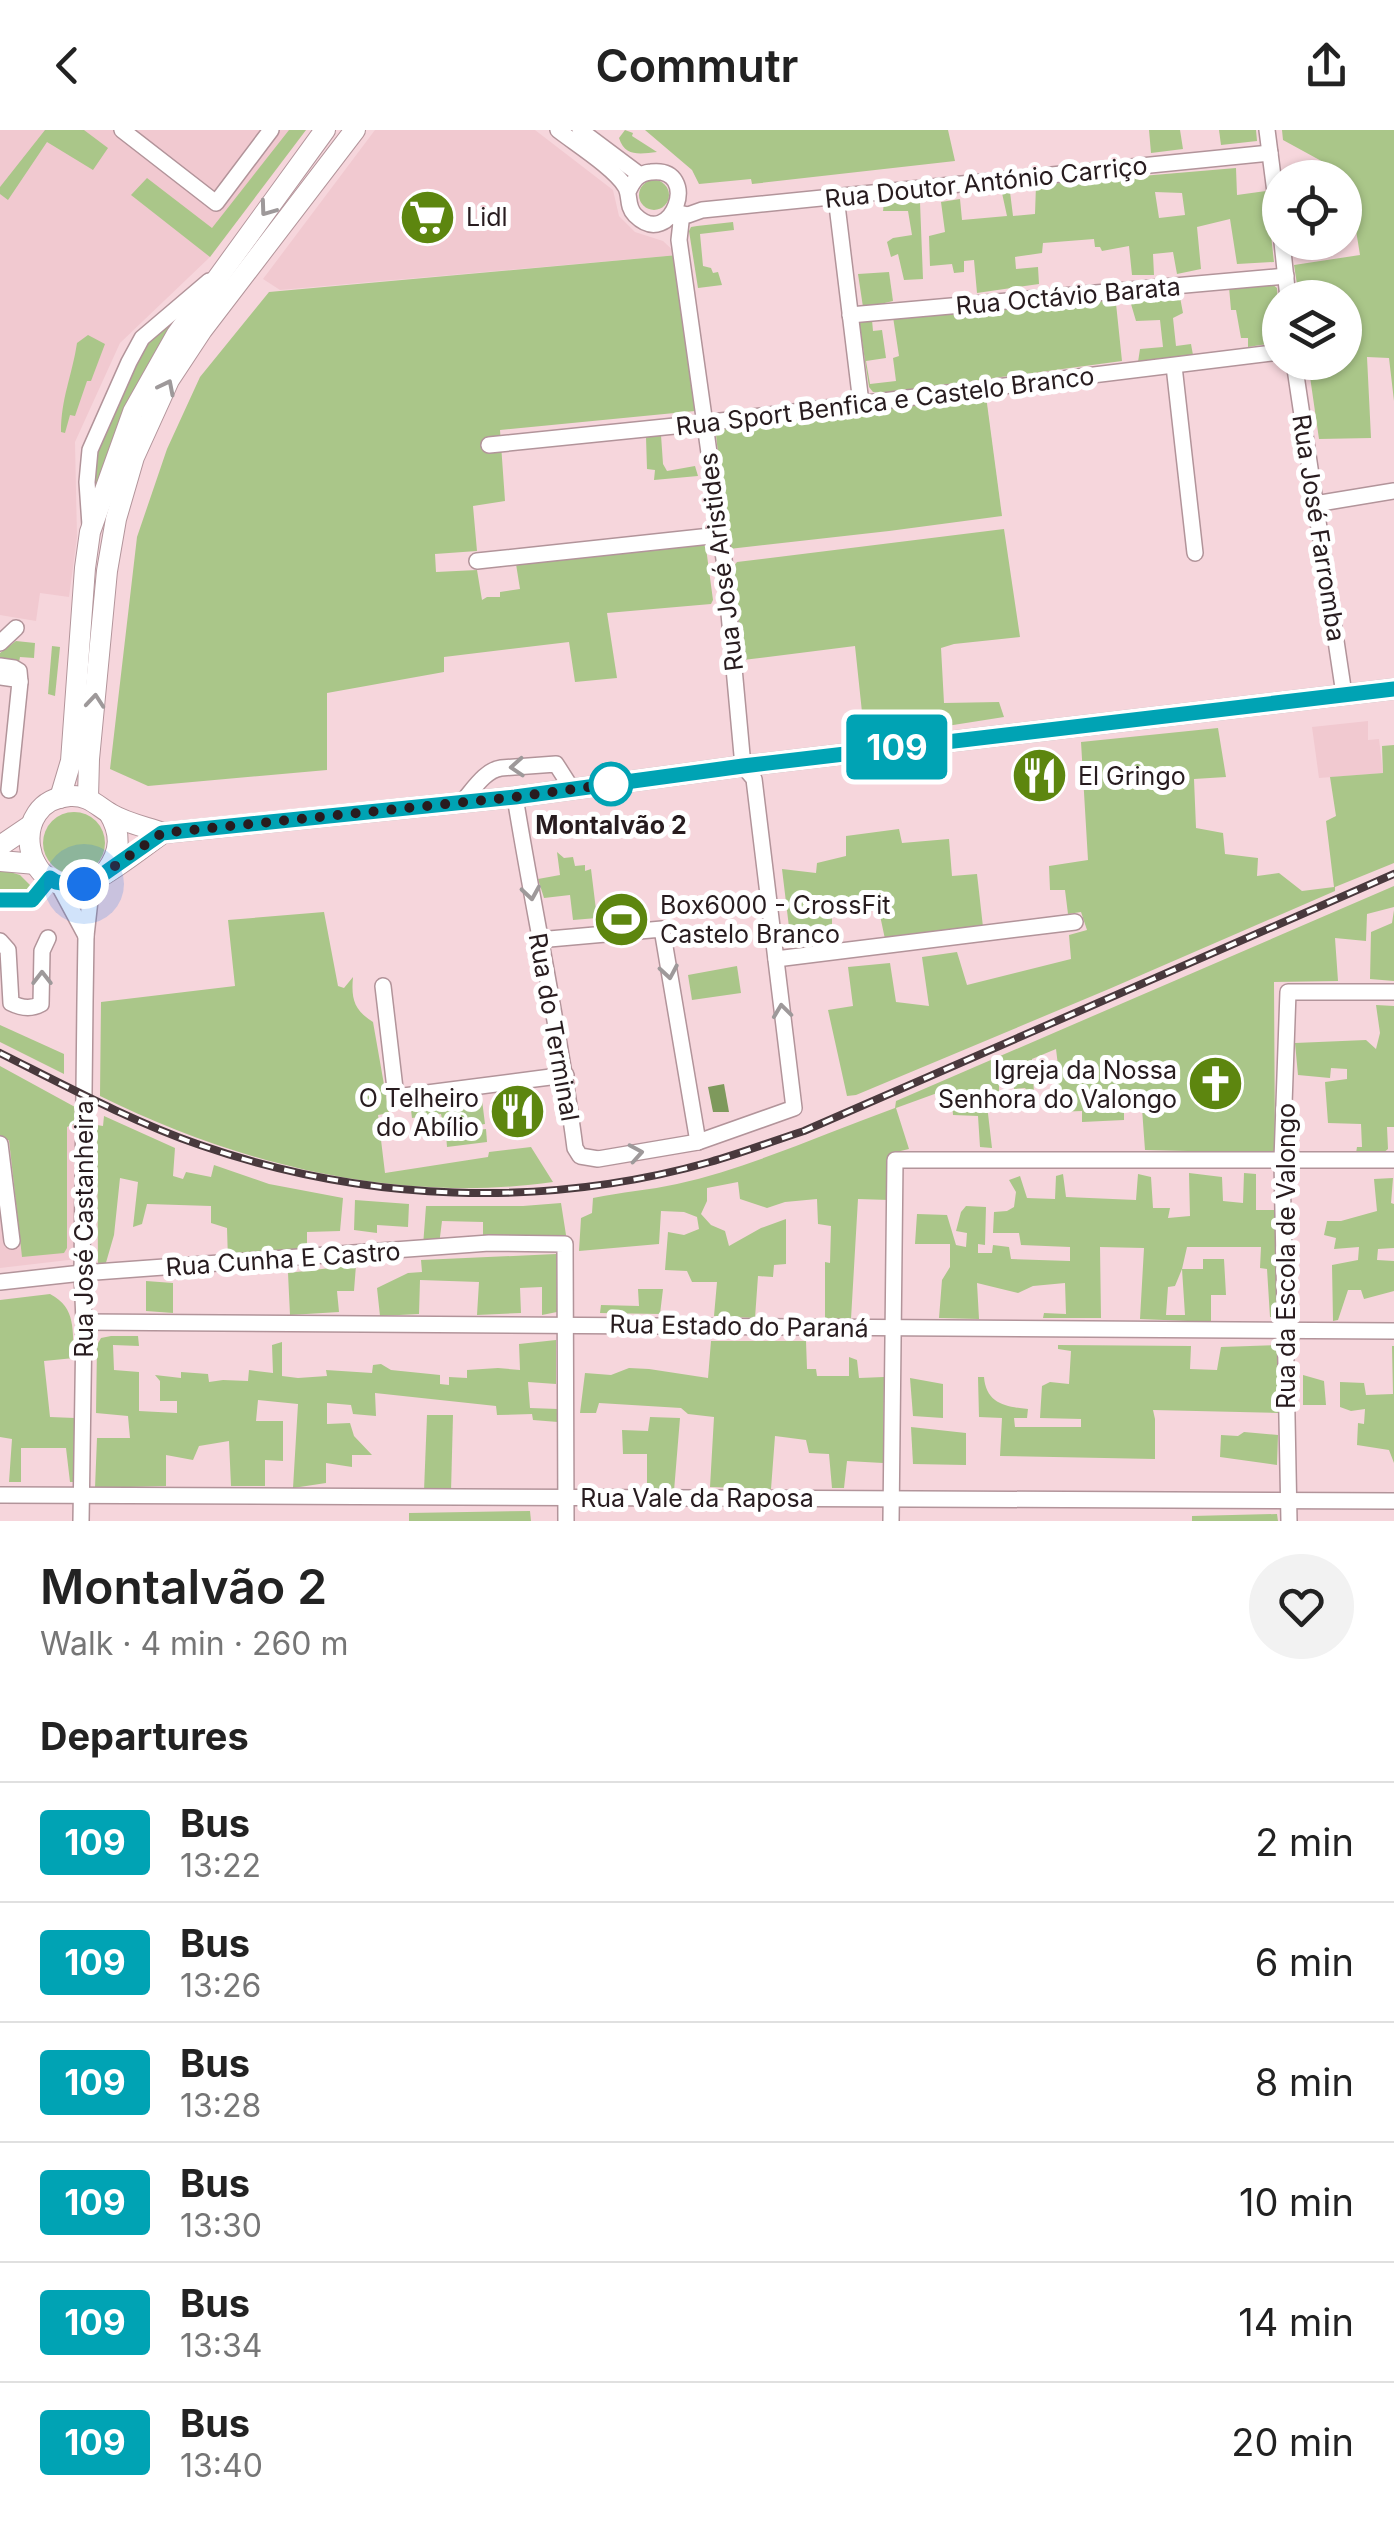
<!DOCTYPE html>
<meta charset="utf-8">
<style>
body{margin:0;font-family:Inter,sans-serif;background:#f2f2f2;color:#222;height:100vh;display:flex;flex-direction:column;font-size:38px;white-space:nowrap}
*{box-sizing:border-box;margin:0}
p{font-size:32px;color:#767676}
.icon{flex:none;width:55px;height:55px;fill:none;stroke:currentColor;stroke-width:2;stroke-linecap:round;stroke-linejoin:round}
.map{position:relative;height:1391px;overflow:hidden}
.drawer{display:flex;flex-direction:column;background:#fff;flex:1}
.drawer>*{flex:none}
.badge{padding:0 20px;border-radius:8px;font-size:35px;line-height:65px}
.buttons{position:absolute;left:1262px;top:30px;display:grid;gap:20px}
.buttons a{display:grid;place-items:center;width:100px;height:100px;border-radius:50%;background:#fff;box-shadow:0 2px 8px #0004;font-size:50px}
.you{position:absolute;width:50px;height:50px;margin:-25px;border:8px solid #fff;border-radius:50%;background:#1a73e8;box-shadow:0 0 0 15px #1a73e833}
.map>.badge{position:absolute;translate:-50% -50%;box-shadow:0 0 0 5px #fff}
h2{padding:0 40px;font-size:38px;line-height:90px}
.round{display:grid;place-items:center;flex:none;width:105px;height:105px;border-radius:52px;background:#f2f2f2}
.head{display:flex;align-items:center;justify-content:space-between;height:170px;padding:0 40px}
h1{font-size:48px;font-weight:600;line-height:75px}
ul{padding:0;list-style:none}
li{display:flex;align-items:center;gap:30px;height:120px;padding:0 40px;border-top:2px solid #e0e0e0}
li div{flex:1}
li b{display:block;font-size:38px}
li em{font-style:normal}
li .badge{min-width:110px;font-weight:700;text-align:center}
header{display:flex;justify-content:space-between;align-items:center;height:130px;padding:0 40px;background:#fff;font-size:45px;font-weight:600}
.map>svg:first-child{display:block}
</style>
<header><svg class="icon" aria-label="back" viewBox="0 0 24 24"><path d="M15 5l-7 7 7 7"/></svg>Commutr<svg class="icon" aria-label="share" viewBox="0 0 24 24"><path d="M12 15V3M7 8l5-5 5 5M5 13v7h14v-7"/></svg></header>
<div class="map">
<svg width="1394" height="1391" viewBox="0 0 1394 1391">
<rect width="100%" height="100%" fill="#f6d6dc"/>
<g fill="#f1c9d0">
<path d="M0,0H306L210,127L120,213L75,312L77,407L69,467L40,463L36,491L0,485Z"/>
<path d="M375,0H535L613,60L619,86L635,102L663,111L678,125L280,160L263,149Z"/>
<path d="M1368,591V610L1379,609L1383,643L1319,648L1312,597Z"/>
<path d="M0,951L79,989L77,1129L0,1138Z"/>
</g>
<g fill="#aac689" fill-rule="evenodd">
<path d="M45,0H84L108,18L93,40L47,12L8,70L0,64V57Z"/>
<path d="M289,0H306L210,127L131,65L147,48L212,98Z"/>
<path d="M625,0L633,3L632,6L657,22C640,24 625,27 619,8Z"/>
<path d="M645,0H948L955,31L752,54L751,49L699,54L692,40Z"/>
<path d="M1149,0H1180L1183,19L1151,23Z"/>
<path d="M1219,0H1256L1257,11L1221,15Z"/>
<path d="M1282,0H1394V271L1389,228L1367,227L1371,308L1319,309L1308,233L1345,232V168L1299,167L1294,135L1360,125L1347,45L1283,10Z"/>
<path d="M1236,38L1237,65L1266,61L1274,132L1237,134L1230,89L1197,97L1201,139L1177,144L1173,122L1153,124L1154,145H1132L1129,116L1102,121L1100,117H1095L1094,109L1043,113L1042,123L1015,127L1016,139L1038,137L1039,154L977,163L974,130L964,131V142L954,143L952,134L930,136L929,106L945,102L941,72L960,69L962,90L1007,86L1002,63L1010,62L1013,86L1035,84L1036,55ZM1155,62L1182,63L1185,85L1159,88Z"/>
<circle cx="654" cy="65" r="15"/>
<path d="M920,72L923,149L904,150L898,124L891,127L887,112L893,108L912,105L908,81H883L884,73Z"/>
<path d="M733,92L734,100L700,104L703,136L711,138L713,143L718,142L722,155L698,158L689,101L691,97L697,96Z"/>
<path d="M678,125L695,281L500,300L505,371L473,376L477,421L435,424L436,442L477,440L482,470L487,467H500V462L520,459L516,434L702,413L706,418L713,470L711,474L607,483L617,548L575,552L569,512L444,527V542L327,563V640L148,656L110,639L137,407L167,319L200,247L269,162Z"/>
<path d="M889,142L893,171L868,177H863L858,144Z"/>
<path d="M1272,154L1277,158L1280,212L1248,217V208H1241L1236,180H1231L1229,157Z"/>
<path d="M1179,162L1183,183L1173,188L1176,216L1191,214L1193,225L1138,232L1140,219L1163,217L1160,190L1136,191L1131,174Z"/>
<path d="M1115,164L1122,231L882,263L873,262L869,257L859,191L872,190L873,201L882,200L886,228L866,231L870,254L896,251L893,228L899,226L893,187Z"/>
<path d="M182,184L147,237L128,275L95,369L93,332L144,214Z"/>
<path d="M88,205L105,214L91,251H87L75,286L70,285L65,303L61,302C61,268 72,246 77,213Z"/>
<path d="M986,266L1002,386L889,401L729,419L716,305L718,299L724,296Z"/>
<path d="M661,305L663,334L667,341L695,336L698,346L654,350L655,340L647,339L646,307Z"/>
<path d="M1004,399L1020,507L954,514L941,518L944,573L999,572L1004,587L877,607L864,601L855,516L743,530L733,437L737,432Z"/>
<path d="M16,511L35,513L34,528L20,527L19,532L0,531V523Z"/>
<path d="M52,516L60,517L55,566L48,564Z"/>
<path d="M1218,598L1226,647L1194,649L1196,698L1223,703L1225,724L1258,728L1257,746L1279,743L1302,761L1334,757L1326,691L1336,686L1330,647L1383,643L1382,616L1394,615V733L1335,757V761L1109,859L856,965L847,966L828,880L853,876L848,837L890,833L896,872L929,876L922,827L957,822L967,855L1071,829L1069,805L1087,800L1081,782L1068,784L1065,760H1050L1049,736L1088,730L1081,612Z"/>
<circle cx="74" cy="713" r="31"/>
<path d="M899,699L902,713L949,709L952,746L977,744L983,797L885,809L878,776L832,782V817L792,822L782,739L816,743L817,733L846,726V706Z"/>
<path d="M557,722L564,728L573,727L575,736L585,735V741L591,739L597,788L573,790L570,765L544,768L538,749L560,745Z"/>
<path d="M0,739L20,745L31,756C24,765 11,763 0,764Z"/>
<path d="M1394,756V777L1367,784L1366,811L1335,808L1338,851L1274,852L1275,1023L1145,1020L1141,965L1124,967V990L1082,992V981L1055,982V952H1060L1056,919L1032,929L1034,964H1030L1025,958L1014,959L1012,943L999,949V974L987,975L992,1018L980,1017L978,986L953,985L951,958L896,978L909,1019L892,1023L889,1035V1070L858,1069L851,1189L825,1188V1132L830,1133L831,1096L818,1094L817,1069L785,1072L767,1078L740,1069L738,1052L707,1058V1071L701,1084L711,1095L725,1101L729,1116L761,1098L786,1089V1134L774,1135L773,1147L758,1146L755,1188L714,1186L717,1152H692L687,1141L665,1140L668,1102L684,1105L699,1099L697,1087L684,1082L661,1081L659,1114L579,1121L581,1088L592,1083L593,1068C621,1062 650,1060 677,1054C752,1037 823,1004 895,978L896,971Z"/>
<path d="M1394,780V851L1370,849L1371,802L1392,793Z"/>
<path d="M324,782L338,856L344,858L353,847C351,869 354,880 373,892L389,983L378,985L385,1043L488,1027L489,1022L531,1017L553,1052C398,1074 239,1035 100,966L101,872L235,856L228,790Z"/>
<path d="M737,836L741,863L692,870L688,845Z"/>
<path d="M1376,875L1394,876V997H1387L1388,1019L1383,1023H1356L1357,1017H1362L1361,994L1328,993L1325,952L1347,949V939L1331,938L1330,948L1298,945L1295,913L1366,910L1376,919L1380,903Z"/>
<path d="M0,895L64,924V944L0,912Z"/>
<path d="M0,936L75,977L74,994L67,997V1118L64,1123L22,1127L9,1010H0Z"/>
<path d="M482,970L485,994L444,1000L441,984L412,988L411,980Z"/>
<path d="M104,986L175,1018L173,1046L183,1049L186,1042L211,1047L214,1035L269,1054L343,1068L340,1101L307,1102V1123L228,1130L227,1098L211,1093V1076L147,1074L142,1094L133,1097L138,1052L120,1048L114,1105L105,1136H98L97,995L103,996Z"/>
<path d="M486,999L487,1012L447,1017L446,1004Z"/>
<path d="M1189,1043L1222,1047L1223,1071L1243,1073L1244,1043L1256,1044V1080H1275L1280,1187H1270L1267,1139L1260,1138L1261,1117H1187L1182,1139H1203V1129H1224L1226,1165H1211V1192L1140,1189L1144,1118L1100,1117L1101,1188H1043L1044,1183L1066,1184L1065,1153L1033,1156L1018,1163L977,1153L979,1189L939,1188L942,1150L950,1137V1114H915L917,1084L947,1085L956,1115L966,1117L967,1103L956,1101L961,1082L966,1076L986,1077L985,1115L978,1114V1123H992L993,1115L1009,1117L1011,1129L1070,1131V1117L1021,1115L1019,1103H993L994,1082L1007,1081L1014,1077L1016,1062L1009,1050L1020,1046L1027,1068L1055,1069L1056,1046L1063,1044L1066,1067L1136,1070L1138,1044L1151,1047L1153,1078H1170L1168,1088L1190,1086ZM1182,1139L1185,1185H1166L1168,1157L1175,1156Z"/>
<path d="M1393,1048L1391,1073L1394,1074V1118L1378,1119L1377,1130L1394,1131V1161L1364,1169L1361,1160H1348L1338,1190L1333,1191L1332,1135L1358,1130L1359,1117L1334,1119L1336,1108L1324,1105L1327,1091H1341L1377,1081L1374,1049Z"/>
<path d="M355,1070L409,1074L408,1097L377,1095V1103L354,1100Z"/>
<path d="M561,1073L566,1105L558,1111L483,1109V1092L442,1091L439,1115L423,1116L426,1076H523Z"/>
<path d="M556,1124L557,1182L542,1185V1157L520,1158L521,1183L477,1185L479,1152L420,1150L419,1184L380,1186L377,1158L408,1143L422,1142L421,1130Z"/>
<path d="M356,1135L354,1161H337L339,1182L290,1185L288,1143Z"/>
<path d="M146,1151L173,1153V1183L146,1181Z"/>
<path d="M638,1159H663L660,1184L600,1183L601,1175L639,1176Z"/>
<path d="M50,1164C77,1178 72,1201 74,1228L44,1231L50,1287L75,1288L76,1352H70L66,1318H21V1352H9L12,1309L0,1307V1170Z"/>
<path d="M111,1206H138L139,1216L113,1215L114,1240L139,1242V1281L177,1283V1271H160V1251L155,1245L181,1248V1242L208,1244L209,1252L223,1250L248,1251L249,1240L273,1243L272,1215L282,1212V1246L298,1248L327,1246L326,1240L372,1243L373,1235L381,1234L391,1240L440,1245V1254L449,1255V1247L467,1248V1240L498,1238L520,1240L519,1214L556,1210V1254L528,1252L530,1278L558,1279V1292L533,1290L532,1284L497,1285L496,1276L375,1263L376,1286L353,1284L351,1275L327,1273V1294L350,1293L354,1306L372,1325H352V1337L326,1333V1353L293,1358L298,1274L258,1270L256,1291H283V1331L265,1330V1356H231L229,1311L199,1316L193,1330L166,1325V1356L95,1358L97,1308H130L128,1286L96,1283L97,1215L101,1208Z"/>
<path d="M711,1211H806L807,1239H816L817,1246H849V1227L857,1230L859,1248L884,1247L883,1333L847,1331L844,1358H832L829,1324L809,1323L806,1310L775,1306L771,1359L710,1357L714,1287L688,1284L681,1278L599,1273L596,1283H580L585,1243L611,1245L629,1238L649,1239L708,1248Z"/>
<path d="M1058,1215L1191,1216L1190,1239L1217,1240L1221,1217L1279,1215L1278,1283L1153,1280L1155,1289V1329L1000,1326L1002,1288L979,1287L978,1247H984C986,1273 1005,1277 1028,1279L1027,1288H1014L1015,1297H1081V1289L1040,1288L1042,1256L1050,1252L1069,1254L1071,1221L1058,1219Z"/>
<path d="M1392,1216H1394V1333L1389,1320L1357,1315L1358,1293L1364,1294L1365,1279L1351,1281L1340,1277V1252L1364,1253L1366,1265L1393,1264Z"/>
<path d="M1303,1245L1324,1251L1326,1275H1303Z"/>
<path d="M910,1248L943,1254V1288L913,1286Z"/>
<path d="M427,1285H453L451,1362L424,1361Z"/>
<path d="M650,1287L680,1288L674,1361L647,1358V1324H623L622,1300L648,1301Z"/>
<path d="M911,1297L966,1303V1335L913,1334Z"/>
<path d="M1244,1302L1278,1305L1277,1335L1220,1327L1221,1305L1238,1306Z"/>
<path d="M530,1381L531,1391H409V1383Z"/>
<path d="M1277,1384L1278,1391H1192V1386Z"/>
</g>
<path fill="#7e995c" d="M724,954L729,982H713L708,957Z"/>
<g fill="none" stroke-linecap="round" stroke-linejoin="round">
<defs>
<g id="minor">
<path d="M122,0L216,73L271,0"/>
<path d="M558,0C576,14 614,38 625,56C631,65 626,76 635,85C672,122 702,36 651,42C638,43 633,51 628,62"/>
<path d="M580,0L640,45"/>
<path d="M1267,0L1280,101"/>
<path d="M836,67L861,273"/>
<path d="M674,82L688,85L702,80L1270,23"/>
<path d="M1282,112L1288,168"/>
<path d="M850,185L1286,146"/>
<path d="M1294,232L1344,564"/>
<path d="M1174,236L1195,423"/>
<path d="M489,315L704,293L1280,222"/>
<path d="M1315,374L1394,361"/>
<path d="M90,395L87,352L90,320L129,232L142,208L209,151"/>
<path d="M477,431L720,405"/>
<path d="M0,513L16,498"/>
<path d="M0,536L14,538L19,541L20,552"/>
<path d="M0,547L15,549L20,552L9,660"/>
<path d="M515,667C534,784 560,901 575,1018L580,1026L598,1029L698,1012L794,978L754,649L743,636L724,429L679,110L681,92L673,83"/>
<path d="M462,672C473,660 485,640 501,638L556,634L572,659"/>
<path d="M57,752L86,806"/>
<path d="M0,770L32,769L49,748"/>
<path d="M538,810L662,799L698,1012"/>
<path d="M0,811L8,820L11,873C21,878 32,879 41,874L42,821L48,808"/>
<path d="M776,829L1075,792"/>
<path d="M383,856L396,967L566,945"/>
<path d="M0,1014L12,1111"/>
<path d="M0,1152L82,1143L489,1113L565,1114L566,1391"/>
<path d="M84,1192L1394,1201"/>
<path d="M0,1365L1394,1371"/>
<path d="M81,1391L84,1192L82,1143L85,871L86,806L92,752"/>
<path d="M891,1391L895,1030H1394"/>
<path d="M1289,1391L1282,1030L1288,862H1394"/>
</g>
<g id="major">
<path d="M60,668L71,631L85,438L90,402L133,282L177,204L325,0"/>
<path d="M88,668L89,629L107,441L116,389L134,327L169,250L202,200L355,0"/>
<path d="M163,703C146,715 102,750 84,754C22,769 7,670 70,666C89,665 97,676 111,684C126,693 146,697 163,703L515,667L743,636L1394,559"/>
<path d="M0,716L31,695"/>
<path d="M0,731L36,734"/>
<path d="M107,740C121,721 121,703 109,683"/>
</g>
</defs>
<use href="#minor" stroke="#b2949a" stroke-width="18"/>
<use href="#major" stroke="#b2949a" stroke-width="22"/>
<use href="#minor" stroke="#fff" stroke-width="15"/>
<use href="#major" stroke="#fff" stroke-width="20"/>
<defs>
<path id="rail" d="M0,923C64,955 133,992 200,1015C364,1072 543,1079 710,1032C742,1023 773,1011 804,1001L1394,744"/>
</defs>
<use href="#rail" stroke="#49393d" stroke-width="8"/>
<use href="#rail" stroke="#fff" stroke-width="4" stroke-dasharray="11" stroke-linecap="butt"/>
</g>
<defs><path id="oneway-chevron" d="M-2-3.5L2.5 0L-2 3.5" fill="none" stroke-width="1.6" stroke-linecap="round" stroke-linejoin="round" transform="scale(2.5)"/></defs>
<g stroke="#9e999a">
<use href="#oneway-chevron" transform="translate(267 79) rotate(126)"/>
<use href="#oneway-chevron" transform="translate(167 257) rotate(-63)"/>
<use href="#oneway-chevron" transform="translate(95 571) rotate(-85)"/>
<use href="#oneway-chevron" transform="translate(517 637) rotate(176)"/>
<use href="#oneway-chevron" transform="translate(531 763) rotate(81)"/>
<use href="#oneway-chevron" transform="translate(669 842) rotate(80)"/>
<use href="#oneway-chevron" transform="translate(42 848) rotate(-90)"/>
<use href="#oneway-chevron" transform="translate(782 881) rotate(-97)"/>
<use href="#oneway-chevron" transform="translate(636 1023) rotate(-10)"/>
</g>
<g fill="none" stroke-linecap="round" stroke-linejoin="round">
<defs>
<path id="line" d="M0,770H32L50,748L56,752L75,755L92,752L162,703L515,667L743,636L1394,559"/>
</defs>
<use href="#line" stroke="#fff" stroke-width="22"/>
<use href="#line" stroke="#00a3b4" stroke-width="15"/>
<path stroke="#281c1f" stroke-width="10" stroke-dasharray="0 18" d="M84,754L102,745L162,703L515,667L611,654"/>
</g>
<defs>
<symbol id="supermarket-disc" viewBox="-11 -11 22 22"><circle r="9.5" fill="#5d860f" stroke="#fff"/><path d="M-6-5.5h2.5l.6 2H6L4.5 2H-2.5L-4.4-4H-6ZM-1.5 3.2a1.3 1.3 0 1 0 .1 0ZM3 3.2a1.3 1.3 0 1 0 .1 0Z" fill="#fff"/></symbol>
<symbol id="restaurant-disc" viewBox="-11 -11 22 22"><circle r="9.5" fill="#5d860f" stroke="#fff"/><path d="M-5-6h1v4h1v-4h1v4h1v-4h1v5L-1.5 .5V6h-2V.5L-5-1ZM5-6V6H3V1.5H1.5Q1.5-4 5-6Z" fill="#fff"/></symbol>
<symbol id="stadium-disc" viewBox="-11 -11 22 22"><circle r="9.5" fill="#5d860f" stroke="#fff"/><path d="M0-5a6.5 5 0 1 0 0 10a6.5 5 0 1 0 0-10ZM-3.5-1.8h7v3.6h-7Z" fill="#fff"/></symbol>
<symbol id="church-disc" viewBox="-11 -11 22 22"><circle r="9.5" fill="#5d860f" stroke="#fff"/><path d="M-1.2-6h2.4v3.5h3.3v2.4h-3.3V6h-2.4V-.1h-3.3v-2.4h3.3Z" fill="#fff"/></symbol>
</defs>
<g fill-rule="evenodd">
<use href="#supermarket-disc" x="396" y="56" width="63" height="63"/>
<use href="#restaurant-disc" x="1008" y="614" width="63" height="63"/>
<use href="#stadium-disc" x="590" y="758" width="63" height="63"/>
<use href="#church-disc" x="1184" y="922" width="63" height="63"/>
<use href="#restaurant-disc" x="486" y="950" width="63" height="63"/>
</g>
<circle fill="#fff" stroke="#00a3b4" stroke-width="5" cx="611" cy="654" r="20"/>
<g text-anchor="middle" stroke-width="10" stroke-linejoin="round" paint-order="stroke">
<g font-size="25" fill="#281c1f" stroke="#fff">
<text transform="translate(986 52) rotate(-6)" y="9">Rua Doutor António Carriço</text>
<text transform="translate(1068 166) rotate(-5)" y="9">Rua Octávio Barata</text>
<text transform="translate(885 271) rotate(-7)" y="9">Rua Sport Benfica e Castelo Branco</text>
<text transform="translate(1319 398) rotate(81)" y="9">Rua José Farromba</text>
<text transform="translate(721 432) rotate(-97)" y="9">Rua José Aristides</text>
<text transform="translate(554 897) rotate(80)" y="9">Rua do Terminal</text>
<text transform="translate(84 1099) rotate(-90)" y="9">Rua José Castanheira</text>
<text transform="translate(1286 1126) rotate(-90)" y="9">Rua da Escola de Valongo</text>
<text transform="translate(283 1129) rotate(-4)" y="9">Rua Cunha E Castro</text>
<text transform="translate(739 1196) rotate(1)" y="9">Rua Estado do Paraná</text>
<text x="697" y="1377">Rua Vale da Raposa</text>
</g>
<g font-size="25" fill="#281c1f" stroke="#fff" text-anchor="start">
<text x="466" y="96">Lidl</text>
<text x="1078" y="655">El Gringo</text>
<text x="660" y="784">Box6000 - CrossFit<tspan x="660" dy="29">Castelo Branco</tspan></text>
<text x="1177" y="949" text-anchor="end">Igreja da Nossa<tspan x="1177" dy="29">Senhora do Valongo</tspan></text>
<text x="479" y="977" text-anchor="end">O Telheiro<tspan x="479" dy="29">do Abílio</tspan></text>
</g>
<g font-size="25" font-weight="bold" fill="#281c1f" stroke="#fff">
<text x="611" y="704">Montalvão 2</text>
</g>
</g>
</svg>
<div class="buttons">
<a><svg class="icon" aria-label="locate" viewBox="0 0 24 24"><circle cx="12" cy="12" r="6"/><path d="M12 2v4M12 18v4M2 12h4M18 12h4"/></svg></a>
<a><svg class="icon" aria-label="layers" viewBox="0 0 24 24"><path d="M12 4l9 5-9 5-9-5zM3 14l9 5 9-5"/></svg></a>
</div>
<div class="you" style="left:84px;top:754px"></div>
<b class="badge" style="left:897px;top:617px;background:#00a3b4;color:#fff">109</b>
</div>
<section class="drawer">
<div class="head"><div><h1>Montalvão 2</h1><p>Walk · 4 min · 260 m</p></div><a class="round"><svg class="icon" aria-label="heart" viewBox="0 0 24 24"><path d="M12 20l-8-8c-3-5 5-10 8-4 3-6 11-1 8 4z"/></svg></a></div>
<h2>Departures</h2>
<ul>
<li><span class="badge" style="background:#00a3b4;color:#fff">109</span><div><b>Bus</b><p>13:22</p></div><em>2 min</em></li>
<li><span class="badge" style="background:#00a3b4;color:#fff">109</span><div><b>Bus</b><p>13:26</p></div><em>6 min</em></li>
<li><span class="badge" style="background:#00a3b4;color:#fff">109</span><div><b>Bus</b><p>13:28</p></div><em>8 min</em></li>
<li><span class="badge" style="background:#00a3b4;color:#fff">109</span><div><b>Bus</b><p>13:30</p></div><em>10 min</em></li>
<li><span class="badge" style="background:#00a3b4;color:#fff">109</span><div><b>Bus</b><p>13:34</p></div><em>14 min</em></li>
<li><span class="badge" style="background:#00a3b4;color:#fff">109</span><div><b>Bus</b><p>13:40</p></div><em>20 min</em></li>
</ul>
</section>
